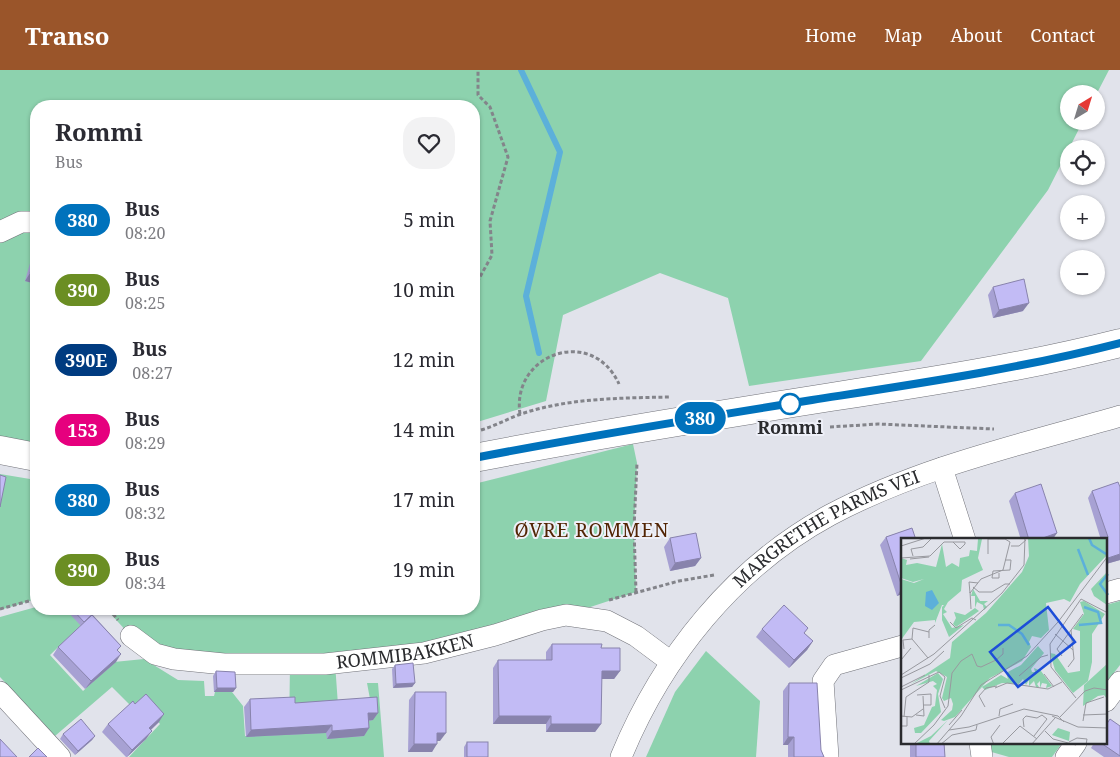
<!DOCTYPE html>
<meta charset="utf-8">
<style>
body{margin:0;font-family:"Noto Serif",serif;background:#f2f2f3;color:#2b2b33;height:100vh;display:flex;flex-direction:column;font-size:19px;white-space:nowrap}
*{box-sizing:border-box;margin:0}
p{font-size:16px;color:#7c7c81}
.icon{flex:none;width:28px;height:28px;fill:none;stroke:currentColor;stroke-width:2;stroke-linecap:round;stroke-linejoin:round}
.map{position:relative;flex:1;overflow:hidden}
.panel{position:absolute;left:30px;top:30px;width:450px;height:515px;display:flex;flex-direction:column;background:#fff;border-radius:20px;box-shadow:0 1px 4px #0004}
.panel>*{flex:none}
.badge{padding:0 10px;border-radius:16px;font-size:18px;line-height:32px}
.needle{width:32px;rotate:38deg}
.buttons{position:absolute;left:1060px;top:15px;display:grid;gap:10px}
.buttons a{display:grid;place-items:center;width:45px;height:45px;border-radius:50%;background:#fff;box-shadow:0 1px 4px #0004;font-size:25px}
.map>.badge{position:absolute;translate:-50% -50%;box-shadow:0 0 0 2px #fff}
.round{display:grid;place-items:center;flex:none;width:52px;height:52px;border-radius:20px;background:#f2f2f3}
.overview{display:flex;align-items:center;justify-content:space-between;height:85px;padding:0 25px}
h1{font-size:24px;font-weight:700;line-height:38px}
ul{padding:0;list-style:none}
li{display:flex;align-items:center;gap:15px;height:70px;padding:0 25px}
li div{flex:1}
li b{display:block;font-size:19px}
li em{font-style:normal}
li .badge{min-width:55px;font-weight:700;text-align:center}
header{display:flex;align-items:center;gap:30px;box-sizing:border-box;height:70px;padding:0 25px;background:#9a552a;color:#fff}
header strong{font-size:24px}
nav{display:flex;gap:28px;margin-inline-start:auto;font-size:18px}
.map>svg:first-child{display:block}
</style>
<header>
<strong>Transo</strong>
<nav><a>Home</a><a>Map</a><a>About</a><a>Contact</a></nav>
</header>
<div class="map">
<svg width="1120" height="687" viewBox="0 0 1120 687">
<rect width="100%" height="100%" fill="#e1e3eb"/>
<g fill="#8dd2ae">
<path d="M0,0H1109L1096,25L1069,24V51H1083L1048,120L921,291L749,316L728,228L660,203L563,245L546,331L474,353V36H36V374L0,366Z"/>
<path d="M633,374L637,393L634,458L636,522L566,545L335,593L338,635L328,662L329,668L364,666L363,651L370,629L367,613H378L384,687H129L160,654L141,633L134,639L112,617L55,666L0,607V547L36,537L68,539L81,555L50,585L83,621L114,592L144,589L178,610L204,611L205,626H214L215,622H232L243,636L245,666L289,664L290,594H224L131,566L106,539H474V414Z"/>
<path d="M0,404L36,410V529L0,540Z"/>
<path d="M1120,531V595L1106,613V535Z"/>
<path d="M706,581L760,631L756,687H646L675,622Z"/>
<path d="M988,673H1062L1052,687H1009L988,681Z"/>
</g>
<g fill="none" stroke-linecap="round" stroke-linejoin="round">
<path stroke="#5cb0da" stroke-width="6" d="M521,0L560,82L526,226L539,283"/>
<defs>
<g id="minor">
<path d="M0,162L21,152H36"/>
<path d="M942,398L965,470"/>
<path d="M1106,523L1120,519"/>
<path id="s1" d="M131,566L155,584L174,589L224,594H325L424,583L495,565L542,550L566,545L607,551L636,566L671,592"/>
<path d="M0,622L60,687"/>
<path d="M1106,631L1120,612"/>
<path d="M980,673L982,687"/>
<path id="s2" d="M621,687C662,587 734,497 830,445C920,397 1023,374 1120,346"/>
<path d="M828,687L823,611L834,595L902,576"/>
<path d="M1066,687L1076,673"/>
</g>
<g id="highway">
<path d="M0,380L36,387"/>
<path d="M474,388C592,365 711,346 831,327C928,312 1025,297 1120,273"/>
</g>
</defs>
<use href="#minor" stroke="#717279" stroke-width="22"/>
<use href="#highway" stroke="#717279" stroke-width="29"/>
<g stroke="#83848a" stroke-width="3" stroke-dasharray="4 2.5" stroke-linecap="butt">
<path d="M474,218L492,185L490,151L508,87L490,37L478,25V0"/>
<path d="M520,344C511,284 592,255 619,314"/>
<path d="M830,357L878,354L994,359"/>
<path d="M481,360C495,356 507,349 521,344C568,328 621,328 670,327"/>
<path d="M636,522L634,458L637,393"/>
<path d="M609,530L679,511L714,505"/>
<path d="M0,539L36,529"/>
<path d="M109,539L118,550"/>
</g>
<use href="#minor" stroke="#fff" stroke-width="21"/>
<use href="#highway" stroke="#fff" stroke-width="28"/>
</g>
<g fill="#a7a1d3">
<path d="M36,172V214L25,211Z"/>
<path d="M993,217L1023,241L993,248L988,225Z"/>
<path d="M1092,421L1120,490L1106,494V470H1101L1088,428Z"/>
<path d="M1015,423L1057,463L1052,470H1021L1009,431Z"/>
<path d="M912,458L902,524L897,526L880,475L886,467Z"/>
<path d="M670,468L701,488L695,496L670,501L664,477Z"/>
<path d="M68,539H99L93,545L121,576L118,580L116,592L85,619L53,585L58,577L81,556L67,541Z"/>
<path d="M808,558L804,563L813,571L807,580L789,598L756,567L762,559Z"/>
<path d="M552,574L601,578L620,601L614,609H601V654L595,662H546V654H493V598L498,590H546V582Z"/>
<path d="M395,595L415,613L412,617L393,618L392,599Z"/>
<path d="M216,601L236,618L233,622H214L213,606Z"/>
<path d="M789,613L821,680L824,687H788V675H783V621Z"/>
<path d="M415,622L440,671H437L432,682H408L409,630Z"/>
<path d="M250,629L295,633L378,643L373,650L369,651V658L364,666L327,669L326,663L246,667L244,637Z"/>
<path d="M135,634L159,652L151,660L146,669L127,687H126L102,662L108,654Z"/>
<path d="M1120,656V687H1104L1091,678L1094,673H1106Z"/>
<path d="M63,664L95,666L92,670L75,685L60,669Z"/>
<path d="M467,672L488,687H464V677Z"/>
<path d="M910,673H944L945,687H910Z"/>
</g>
<g fill="#8883ac">
<path d="M30,203L36,205V214L25,211Z"/>
<path d="M1029,233L1023,241L993,248L999,240Z"/>
<path d="M1057,463L1052,470H1037Z"/>
<path d="M1120,484V490L1106,494V491L1108,488Z"/>
<path d="M701,488L695,496L670,501L675,493Z"/>
<path d="M902,518V524L897,526Z"/>
<path d="M813,571L807,580L789,598L794,590Z"/>
<path d="M121,584L116,592L85,619L91,611Z"/>
<path d="M602,601H620L614,609H596Z"/>
<path d="M415,613L412,617L393,618L396,614Z"/>
<path d="M217,618H236L233,622H214Z"/>
<path d="M368,643H378L373,650L363,651Z"/>
<path d="M164,644L159,652L144,666L149,658Z"/>
<path d="M499,646H551L546,654H493Z"/>
<path d="M551,654H601L595,662H546Z"/>
<path d="M332,655L326,663L246,667L251,660Z"/>
<path d="M369,658L364,666L327,669L332,661Z"/>
<path d="M152,661L146,669L127,687L132,680Z"/>
<path d="M437,663H446L440,671H432Z"/>
<path d="M95,666L92,670L75,685L78,681Z"/>
<path d="M788,667H794L788,675H783Z"/>
<path d="M414,674H437L432,682H408Z"/>
</g>
<g fill="#c2bbf5" stroke="#8883ac">
<path d="M36,182V205L30,203Z"/>
<path d="M1024,209L1029,233L999,240L993,217Z"/>
<path d="M0,405L6,407L0,437Z"/>
<path d="M1118,412L1120,417V484L1108,488L1106,484V470H1101L1108,467L1092,421Z"/>
<path d="M1041,414L1057,463L1037,470H1029L1015,423Z"/>
<path d="M912,458L916,470H902V517L886,467Z"/>
<path d="M696,463L701,488L675,493L670,468Z"/>
<path d="M784,535L808,558L804,563L813,571L794,590L762,559Z"/>
<path d="M72,539H98L84,552Z"/>
<path d="M92,545L121,576L117,580L121,584L91,611L58,577Z"/>
<path d="M552,574H602L601,578H620V601H602L601,654H551V646H499L498,590H552Z"/>
<path d="M413,593L415,613L396,614L395,595Z"/>
<path d="M216,601L235,602L236,618H217Z"/>
<path d="M789,613H817L821,680L824,687H794V667H788Z"/>
<path d="M415,622H446V663H437V674H414Z"/>
<path d="M146,624L164,644L149,658L152,661L132,680L108,654L133,631L135,634Z"/>
<path d="M295,627V633L377,627L378,643H368L369,658L332,661V655L251,660L250,629Z"/>
<path d="M81,649L95,666L78,681L63,664Z"/>
<path d="M1110,649L1120,656V686L1101,673H1106V655Z"/>
<path d="M0,669L17,687H0Z"/>
<rect x="467" y="672" width="21" height="15"/>
<path d="M916,673H944L945,687H916Z"/>
<path d="M38,678L47,687H29Z"/>
</g>
<g fill="none" stroke-linecap="round" stroke-linejoin="round">
<defs>
<path id="line" d="M474,388C586,366 699,348 812,330C915,314 1019,299 1120,273"/>
</defs>
<use href="#line" stroke="#fff" stroke-width="11"/>
<use href="#line" stroke="#0072bc" stroke-width="8"/>
</g>
<circle fill="#fff" stroke="#0072bc" stroke-width="2.5" cx="790" cy="334" r="10"/>
<g text-anchor="middle" stroke-width="4" stroke-linejoin="round" paint-order="stroke">
<g font-size="18" font-weight="bold" fill="#2a2b2e" stroke="#eef0f8">
<text x="790" y="364">Rommi</text>
</g>
<g font-size="18" fill="#2a2b2e" stroke="#eef0f8">
<text dy="6" stroke="none"><textPath href="#s2" startOffset="316">MARGRETHE PARMS VEI</textPath></text>
<text dy="6" stroke="none"><textPath href="#s1" startOffset="282">ROMMIBAKKEN</textPath></text>
</g>
<g font-size="19" letter-spacing="1" fill="#522504" stroke="#eef0f8">
<text x="592" y="467">ØVRE ROMMEN</text>
</g>
</g>
<g transform="translate(901 468)">
<rect width="206" height="206" fill="#e1e3eb"/>
<path d="M127,0H206V17L179,46L169,64L163,61L145,65L148,92L140,100L131,98L128,104L130,109L121,123L89,140L54,179L43,183L40,182L51,172L52,166L50,160L43,163L41,160L46,139L35,133L10,146L49,120L51,104L85,75L121,34L128,18ZM77,1H81L77,20L82,32L61,42L60,53L47,64L43,71L46,74L42,76L51,90L63,87L48,99L41,82V69L43,67H41L34,85V82L13,84L0,102V41L13,45L23,41L12,44L0,40V20L6,22L5,27L16,25L35,29L41,6L45,29L51,25L58,29L59,20L68,18L69,12L76,13ZM206,34L207,67H206L193,58L190,51ZM72,51L79,63H87L83,66L86,69L83,72L82,67L76,64L74,70L78,73L55,89L52,86L55,80L53,74L64,77L74,70V58H70ZM183,63L204,76L191,96V124L187,143L172,155L154,132L149,115L154,116L167,135L179,133V93L172,91L183,76L179,64ZM137,108L143,115L130,131L131,134H134L133,130L140,133L151,148L145,150L146,146L141,145L139,150V143L136,146L138,149H135L133,143L128,148V142L125,147L122,141L118,146L101,145L84,152L81,149L100,137L107,141L105,135L120,127ZM206,126V161L203,157L197,158L182,168L183,147ZM37,135L42,141L37,156L40,174L20,195H14L13,190L23,187L31,169L34,168L36,152L32,148L36,146L32,143L15,148ZM47,182L28,203L29,206H14L30,198ZM157,190L169,194L168,203L151,197Z" fill="#8dd2ae"/>
<path d="M31,52L38,65L31,72L24,68L25,54Z" fill="#5cb0da"/>
<path fill="none" stroke="#5cb0da" stroke-width="2.5" d="M188,0L191,7L205,16M177,11L187,37M207,36L199,46L207,57M97,87H108L121,96L128,107M178,87L200,85L197,74L183,69"/>
<path fill="none" stroke="#98999f" stroke-width="1" d="M0,8L25,0M110,8H118L125,2M12,18L10,11L22,9L31,0M0,20L29,18L43,4H64V6L59,11L52,4M9,21L28,19M98,35V40H91L92,33L109,32L110,22H104M72,49L78,54H91L104,46H109M69,54L70,71M69,55L80,41L102,32L109,4L104,1H87V16M69,55L68,44L77,45M49,84L55,90L71,80L75,82M154,96L172,112M28,100V92L34,87M11,101L12,90L28,94M3,111L2,102L11,101L27,120M161,118L156,111L182,76M0,122L10,110M167,129L173,121L170,92M143,136L153,149M0,137L33,116L101,55L123,27L124,0M118,138L140,119L147,117M0,140L29,126L43,113M0,149L24,137M94,150L106,145L147,151L161,144M0,152L38,134L44,139L39,158L44,170M16,157L30,156V167H22M175,160L150,129L149,106L180,61L207,75M84,169L78,158L85,150L96,148M15,177L23,178L22,158M182,177L207,176M0,178L11,179L22,171M98,178L99,171L112,166M151,178L177,189L207,190M3,179L5,159L28,144V137M159,179L184,153L193,150L207,152M182,183L185,165L203,159M48,187L61,172M0,188H6V179M68,189L123,171L157,178L163,184M123,189L122,181L125,178L136,180L141,177L146,181L133,198M48,192L68,189M144,193L152,201L175,207M168,204L176,200L186,201L185,207M12,207L33,187L47,168L51,135L60,123L71,116L76,128L80,129L95,122L102,116V110M35,207L60,178L80,147L126,118L157,84L207,18M39,207L51,197L75,192L76,187M93,207L90,199L99,187M100,207L119,188L136,201M130,207L154,180"/>
<path fill="#1d4ed8" fill-opacity="0.15" stroke="#1d4ed8" stroke-width="2.5" d="M147,69L174,104L117,149L89,114Z"/>
<rect width="206" height="206" fill="none" stroke="#2a2b2e" stroke-width="2.5"/>
</g>
</svg>
<div class="buttons">
<a><svg class="needle" viewBox="-14 -14 28 28"><path d="M0-13l5 13h-10z" fill="#e53935"/><path d="M0 13l5-13h-10z" fill="#7c7c81"/></svg></a>
<a><svg class="icon" aria-label="locate" viewBox="0 0 24 24"><circle cx="12" cy="12" r="6"/><path d="M12 2v4M12 18v4M2 12h4M18 12h4"/></svg></a>
<a>+</a>
<a>−</a>
</div>
<b class="badge" style="left:700px;top:348px;background:#0072bc;color:#fff">380</b>
<section class="panel">
<div class="overview"><div><h1>Rommi</h1><p>Bus</p></div><a class="round"><svg class="icon" aria-label="heart" viewBox="0 0 24 24"><path d="M12 20l-8-8c-3-5 5-10 8-4 3-6 11-1 8 4z"/></svg></a></div>
<ul>
<li><span class="badge" style="background:#0072bc;color:#fff">380</span><div><b>Bus</b><p>08:20</p></div><em>5 min</em></li>
<li><span class="badge" style="background:#6b8e23;color:#fff">390</span><div><b>Bus</b><p>08:25</p></div><em>10 min</em></li>
<li><span class="badge" style="background:#003b80;color:#fff">390E</span><div><b>Bus</b><p>08:27</p></div><em>12 min</em></li>
<li><span class="badge" style="background:#e6007e;color:#fff">153</span><div><b>Bus</b><p>08:29</p></div><em>14 min</em></li>
<li><span class="badge" style="background:#0072bc;color:#fff">380</span><div><b>Bus</b><p>08:32</p></div><em>17 min</em></li>
<li><span class="badge" style="background:#6b8e23;color:#fff">390</span><div><b>Bus</b><p>08:34</p></div><em>19 min</em></li>
</ul>
</section>
</div>
